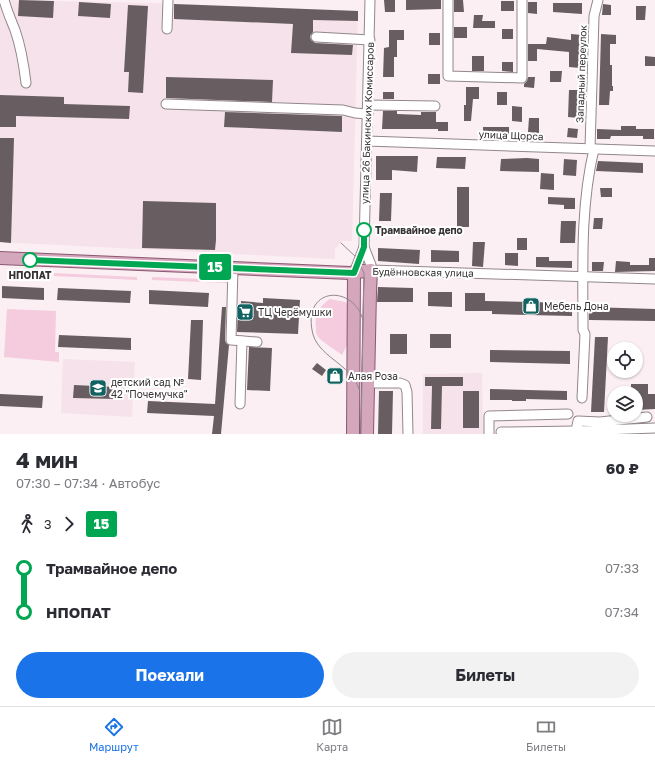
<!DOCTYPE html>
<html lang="ru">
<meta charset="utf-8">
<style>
body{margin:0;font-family:"Golos Text",sans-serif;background:#f2f2f3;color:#2b2b33;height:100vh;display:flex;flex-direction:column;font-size:15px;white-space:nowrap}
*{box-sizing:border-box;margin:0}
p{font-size:13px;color:#7c7c81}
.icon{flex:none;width:22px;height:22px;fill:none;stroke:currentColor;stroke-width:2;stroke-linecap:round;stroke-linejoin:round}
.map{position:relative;height:434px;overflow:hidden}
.details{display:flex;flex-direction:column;background:#fff;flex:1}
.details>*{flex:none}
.badge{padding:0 8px;border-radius:3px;font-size:14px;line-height:26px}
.controls{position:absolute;left:607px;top:342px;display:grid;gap:8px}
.controls a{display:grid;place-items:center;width:36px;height:36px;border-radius:50%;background:#fff;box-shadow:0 1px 3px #0004;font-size:20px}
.map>.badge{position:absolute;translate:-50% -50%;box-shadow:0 0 0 2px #fff}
.legs{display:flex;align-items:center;gap:6px;height:44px;padding:0 16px;font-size:13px}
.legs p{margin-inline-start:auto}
.head{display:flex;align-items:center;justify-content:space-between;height:68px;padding:0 16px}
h1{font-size:22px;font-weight:700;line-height:30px}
.cta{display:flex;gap:8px;margin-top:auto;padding:8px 16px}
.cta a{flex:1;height:46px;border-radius:24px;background:#1a73e8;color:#fff;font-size:16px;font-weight:700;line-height:46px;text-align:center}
.cta a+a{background:#f2f2f3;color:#2b2b33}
ul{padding:0 16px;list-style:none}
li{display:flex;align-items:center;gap:14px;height:44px;font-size:15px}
li i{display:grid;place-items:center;width:6px;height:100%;margin:0 5px;background:currentColor}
li i::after{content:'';width:10px;height:10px;margin:-5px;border:3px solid;border-radius:50%;background:#fff}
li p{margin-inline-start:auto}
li:first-child i{background:linear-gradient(#0000 50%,currentColor 0)}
li:last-child i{background:linear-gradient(currentColor 50%,#0000 0)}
.dock{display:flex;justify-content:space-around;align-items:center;height:56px;border-top:1px solid #e1e1e2;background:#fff;font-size:11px;color:#7c7c81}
.dock a{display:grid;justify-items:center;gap:2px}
.dock .active{color:#1a73e8}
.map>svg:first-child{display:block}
</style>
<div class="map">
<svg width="655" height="434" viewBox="0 0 655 434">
<rect width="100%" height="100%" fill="#fbeff3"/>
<g fill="#f6e2ea">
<path d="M0,0L150,3L358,11L352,241H342L335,249V259L0,242Z"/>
<path d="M63,359L135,362L132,417L61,413Z"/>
<path d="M482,373L483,434H423V374Z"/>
</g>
<g fill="#f4ccdd">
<path d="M54,273L137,277V280L54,276Z"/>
<path d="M152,277L228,280L227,283L152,280Z"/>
<path d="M330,299L345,302L350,306V339L342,355C336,350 321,342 317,335C316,333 316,331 316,329C314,316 319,306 330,299Z"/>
<path d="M7,309L56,311L55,352H59V362L4,357Z"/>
</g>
<g fill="#685e62">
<path d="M19,0L54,1L53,18L18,16Z"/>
<path d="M384,0H395V12H385Z"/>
<path d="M406,0H441V9L406,10Z"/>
<path d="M454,0H463L464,12H454Z"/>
<rect x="501" y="1" width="13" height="10"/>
<path d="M79,2L111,4L110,18L78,16Z"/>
<path d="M528,2H537V14L528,13Z"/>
<path d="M553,3H582V14L553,12Z"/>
<path d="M174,4L358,11V21L313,20V32L310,36L311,40L315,43L353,45L352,55L291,53L293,24L174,19Z"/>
<path d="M603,4L611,5V15H602Z"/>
<path d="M128,5L148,6L143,93L128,92L129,72H124Z"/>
<path d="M636,6H646L645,20H636Z"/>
<path d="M474,15H483L482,21H495V28H473Z"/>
<rect x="454" y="27" width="13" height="11"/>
<rect x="502" y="29" width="11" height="10"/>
<path d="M389,30H404V40H397V57H394V77H383L384,48L389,47Z"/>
<rect x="429" y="33" width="11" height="12"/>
<path d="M571,34L582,35L580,68L569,67V52L537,49V61H528V44H546L547,37L571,40Z"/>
<path d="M601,34L616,35V44H610V65H612V86H613V91H610L609,105H599Z"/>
<rect x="472" y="56" width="12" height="15"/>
<path d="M645,56L655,57V66H645Z"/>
<path d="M502,62H513V72L502,71Z"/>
<path d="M550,71H562L561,82H550Z"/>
<rect x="428" y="74" width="12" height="10"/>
<path d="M166,77L273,80L272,102L166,98Z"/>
<path d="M528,77H535L534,88L524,87V84L527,81Z"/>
<path d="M466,87H479V99H473L471,121H464V105H466Z"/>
<path d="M569,90H579L578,118L568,117Z"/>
<rect x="383" y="92" width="11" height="7"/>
<rect x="497" y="92" width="10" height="13"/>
<path d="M0,95L64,97V104L130,106L129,119L16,116V127H0Z"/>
<path d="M512,106L522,107V122L512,121Z"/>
<path d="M383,111H397V114L421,115V112H436V122H448V131H438V129H382Z"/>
<path d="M225,112L342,116V132L224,127Z"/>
<path d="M529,118H539V133L528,132Z"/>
<path d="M621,126H636V129H654V139H643V136H611L610,139H597V129L621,130Z"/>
<path d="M483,127H509V136L483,135Z"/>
<path d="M568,128L578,129L577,138L567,137Z"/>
<path d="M0,138H14L11,243L0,242Z"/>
<path d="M376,156H418L417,172L392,170V180H376Z"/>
<path d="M437,157H466L465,169L436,168Z"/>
<path d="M527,158L539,159V172L500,171L501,159Z"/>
<path d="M564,159L577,160L576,176L563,175Z"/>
<path d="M598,161L643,163V173L596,171Z"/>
<path d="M541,173L554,174V190L540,189Z"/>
<rect x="457" y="187" width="12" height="40"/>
<path d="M600,188H612V197H601Z"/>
<path d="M380,193H392L391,221H379Z"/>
<path d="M548,197L575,198V209H564V205L548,204Z"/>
<path d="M143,201L216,203V240L215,250L142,248Z"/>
<path d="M594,218H603L602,229H593Z"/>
<path d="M561,221H576L575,243H560Z"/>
<rect x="517" y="238" width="10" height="12"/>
<path d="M473,242H485L483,267L472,266Z"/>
<path d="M378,248L420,250L419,264L378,261Z"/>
<path d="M431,250L459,251V262H431Z"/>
<path d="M505,253H518V266L505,265Z"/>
<path d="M536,257H549V261H572V268L536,267Z"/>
<path d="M649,258H655V271L615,272L616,261L630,262V265H649Z"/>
<path d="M592,262H604L603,271H592Z"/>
<path d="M2,286L44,288V300L2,298Z"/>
<path d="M378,287L413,288V302H377Z"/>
<path d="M58,288L131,291L130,303L57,300Z"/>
<path d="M149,290L209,293L208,307L149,304Z"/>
<path d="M428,292H452V307L428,306Z"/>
<path d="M465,293H485V301L572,303V316L492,314V311H465Z"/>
<path d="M263,298L300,300L298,334L237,332L238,307L241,308V301L263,303Z"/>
<path d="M222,307H226L225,340L226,343L229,345L221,434H212L214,416L147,413L148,401L215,404Z"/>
<path d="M589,307L655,309V321L589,320Z"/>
<path d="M191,320H203L201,380L188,379Z"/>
<rect x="390" y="334" width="17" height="20"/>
<rect x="430" y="334" width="21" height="14"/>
<path d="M59,335L131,338V350L58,347Z"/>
<path d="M595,337H608L604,412H591Z"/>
<path d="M249,347L272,348L270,391L247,390Z"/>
<path d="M490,350L570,351V364L490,362Z"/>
<path d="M317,363L326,370L322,376L312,369Z"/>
<path d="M425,377H463V386H442L441,429H431L432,386H425Z"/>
<path d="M631,384H648V394H655V409L636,410V393H631Z"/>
<path d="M74,385L116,387V399L73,398Z"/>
<path d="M490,389L567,391V400L526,399V401H512V400H490Z"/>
<path d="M379,391H393L392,434H378Z"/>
<rect x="463" y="391" width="16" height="37"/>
<path d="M0,394L43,396L42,408L0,406Z"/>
</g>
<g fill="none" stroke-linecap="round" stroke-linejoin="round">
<defs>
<g id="minor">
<path d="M4,0C7,11 11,20 15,30C21,47 24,66 26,83"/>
<path d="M448,0V76L522,78V0"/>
<path d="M167,29L168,0"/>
<path d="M316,37L370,40"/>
<path d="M166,104L343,110L355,113L368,114"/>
<path d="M368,105L435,106"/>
<path d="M367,141L655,151"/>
<path d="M590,148L594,16L598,0"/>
<path d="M364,247L371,265V270L655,279"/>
<path d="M233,268L231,340L257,342"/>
<path d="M354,273L364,247L370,0"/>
<path d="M368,383H400L405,385L407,392L408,434"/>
<path d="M582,398L585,334L583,330C583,270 580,208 594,149"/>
<path d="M240,404L242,341"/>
<path d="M647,417L600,422L578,421L576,431L655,428"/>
<path d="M501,432L576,431V434"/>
<path d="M489,434V416L568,414"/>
</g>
<g id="major">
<path d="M0,258L350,273L371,270L370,292L367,434"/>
<path d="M353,434L354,273"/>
</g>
</defs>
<use href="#minor" stroke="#92878b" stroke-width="11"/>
<use href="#major" stroke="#8a5870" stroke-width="14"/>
<use href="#minor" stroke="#fff" stroke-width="9"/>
<use href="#major" stroke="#d4a7bd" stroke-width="12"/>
<g stroke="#91898c" stroke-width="1">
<path d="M341,243L356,257L364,273L361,434"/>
<path d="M359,389C351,363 316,357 312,330C304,286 354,285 363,320"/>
</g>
</g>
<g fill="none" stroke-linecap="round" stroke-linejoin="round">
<defs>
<path id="line-1" d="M30,260L354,273L364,247V230"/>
</defs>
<use href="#line-1" stroke="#fff" stroke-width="9"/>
<use href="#line-1" stroke="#00a651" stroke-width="6"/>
</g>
<defs>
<symbol id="shop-square" viewBox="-11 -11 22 22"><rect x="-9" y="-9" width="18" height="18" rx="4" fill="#126261" stroke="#fff"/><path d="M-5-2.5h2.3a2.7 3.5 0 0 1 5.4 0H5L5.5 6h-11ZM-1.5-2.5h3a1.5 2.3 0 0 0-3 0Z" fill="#fff"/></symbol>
<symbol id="supermarket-square" viewBox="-11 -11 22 22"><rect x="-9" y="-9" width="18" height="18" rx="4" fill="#126261" stroke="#fff"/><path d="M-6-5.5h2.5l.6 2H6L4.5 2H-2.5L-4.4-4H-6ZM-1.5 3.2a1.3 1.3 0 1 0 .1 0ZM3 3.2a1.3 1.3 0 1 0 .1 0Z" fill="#fff"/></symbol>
<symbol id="school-square" viewBox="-11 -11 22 22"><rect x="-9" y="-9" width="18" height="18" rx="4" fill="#126261" stroke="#fff"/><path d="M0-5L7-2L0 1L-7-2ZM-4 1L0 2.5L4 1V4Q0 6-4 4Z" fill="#fff"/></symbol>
</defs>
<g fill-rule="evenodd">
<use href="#shop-square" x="521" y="296" width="20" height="20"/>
<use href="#supermarket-square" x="235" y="302" width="20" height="20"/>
<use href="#shop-square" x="325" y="366" width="20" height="20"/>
<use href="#school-square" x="88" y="378" width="20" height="20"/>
</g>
<g fill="#fff" stroke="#00a651" stroke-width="2">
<circle cx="364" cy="230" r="7"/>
<circle cx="30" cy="260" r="7"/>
</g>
<g text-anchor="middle" stroke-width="4" stroke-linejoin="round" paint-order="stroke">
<g font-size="10" fill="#363234" stroke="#fff">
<text transform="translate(581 74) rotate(-88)" y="4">Западный переулок</text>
<text transform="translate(367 123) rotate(-88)" y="4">улица 26 Бакинских Комиссаров</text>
<text transform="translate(511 135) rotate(2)" y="4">улица Щорса</text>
<text transform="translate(423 272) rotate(1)" y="4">Будённовская улица</text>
</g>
<g font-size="10" font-weight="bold" fill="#363234" stroke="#fff" text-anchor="start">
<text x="375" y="234">Трамвайное депо</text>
<text x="30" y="279" text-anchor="middle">НПОПАТ</text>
</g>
<g font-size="10" fill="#363234" stroke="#fff" text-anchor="start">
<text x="544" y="310">Мебель Дона</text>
<text x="258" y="316">ТЦ Черёмушки</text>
<text x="348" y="380">Алая Роза</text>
<text x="111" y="386">детский сад №<tspan x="111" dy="12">42 "Почемучка"</tspan></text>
</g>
</g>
</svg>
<div class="controls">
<a><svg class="icon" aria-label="locate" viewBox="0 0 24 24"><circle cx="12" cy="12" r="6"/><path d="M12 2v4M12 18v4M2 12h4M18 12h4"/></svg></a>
<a><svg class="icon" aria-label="layers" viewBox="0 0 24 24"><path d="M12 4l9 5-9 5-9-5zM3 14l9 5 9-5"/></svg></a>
</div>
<b class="badge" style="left:215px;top:267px;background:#00a651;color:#fff">15</b>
</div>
<section class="details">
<div class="head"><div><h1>4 мин</h1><p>07:30 – 07:34 · Автобус</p></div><b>60 ₽</b></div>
<div class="legs"><svg class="icon" aria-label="walk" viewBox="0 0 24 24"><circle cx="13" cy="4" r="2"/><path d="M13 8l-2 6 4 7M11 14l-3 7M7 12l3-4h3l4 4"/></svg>3<svg class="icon" aria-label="forward" viewBox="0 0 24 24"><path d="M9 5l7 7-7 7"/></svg><b class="badge" style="background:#00a651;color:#fff">15</b></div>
<ul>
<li><i style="color:#00a651"></i><b>Трамвайное депо</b><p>07:33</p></li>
<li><i style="color:#00a651"></i><b>НПОПАТ</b><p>07:34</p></li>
</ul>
<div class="cta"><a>Поехали</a><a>Билеты</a></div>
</section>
<nav class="dock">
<a class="active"><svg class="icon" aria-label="directions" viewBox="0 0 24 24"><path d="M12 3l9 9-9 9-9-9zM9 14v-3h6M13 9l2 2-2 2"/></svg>Маршрут</a>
<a><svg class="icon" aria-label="map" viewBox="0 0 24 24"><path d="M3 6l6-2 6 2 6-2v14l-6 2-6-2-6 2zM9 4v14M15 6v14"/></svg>Карта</a>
<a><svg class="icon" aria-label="tickets" viewBox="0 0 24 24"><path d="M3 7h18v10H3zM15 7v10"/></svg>Билеты</a>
</nav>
